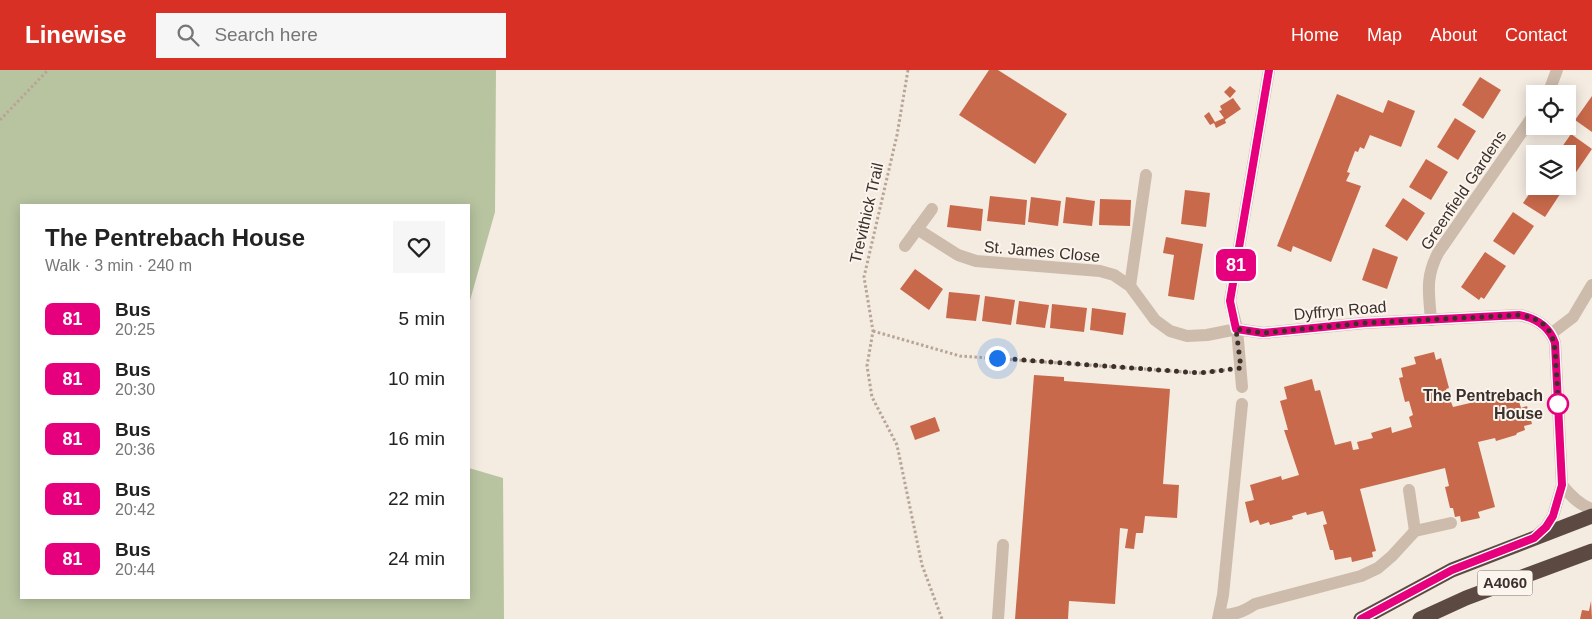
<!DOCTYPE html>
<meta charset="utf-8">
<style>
body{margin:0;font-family:Helvetica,sans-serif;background:#f6f6f6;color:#222;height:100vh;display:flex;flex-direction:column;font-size:19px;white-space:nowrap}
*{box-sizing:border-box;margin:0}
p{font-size:16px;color:#767676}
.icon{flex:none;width:28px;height:28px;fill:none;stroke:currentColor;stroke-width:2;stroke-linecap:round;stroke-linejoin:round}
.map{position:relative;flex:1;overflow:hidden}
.sheet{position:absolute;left:20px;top:134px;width:450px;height:395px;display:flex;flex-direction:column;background:#fff;border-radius:0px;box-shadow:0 2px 12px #0003}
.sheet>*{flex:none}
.badge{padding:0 10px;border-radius:8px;font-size:18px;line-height:32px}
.buttons{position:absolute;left:1526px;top:15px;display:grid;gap:10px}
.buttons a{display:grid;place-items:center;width:50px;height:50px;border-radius:0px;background:#fff;box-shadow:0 2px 12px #0003;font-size:25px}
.you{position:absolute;width:25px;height:25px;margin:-12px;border:4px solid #fff;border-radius:50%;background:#1a73e8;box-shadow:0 0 0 8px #1a73e833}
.map>.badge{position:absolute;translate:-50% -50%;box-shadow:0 0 0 2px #fff}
.round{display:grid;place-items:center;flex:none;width:52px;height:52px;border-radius:0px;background:#f6f6f6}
.summary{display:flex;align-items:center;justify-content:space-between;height:85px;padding:0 25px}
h1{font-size:24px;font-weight:700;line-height:38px}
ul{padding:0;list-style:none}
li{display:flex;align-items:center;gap:15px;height:60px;padding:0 25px}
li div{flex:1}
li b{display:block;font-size:19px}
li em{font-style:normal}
li .badge{min-width:55px;font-weight:700;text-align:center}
header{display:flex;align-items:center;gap:30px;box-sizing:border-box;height:70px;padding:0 25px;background:#d93025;color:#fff}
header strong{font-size:24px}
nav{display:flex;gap:28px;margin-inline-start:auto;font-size:18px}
.search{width:350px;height:45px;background:#f6f6f6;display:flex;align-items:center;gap:12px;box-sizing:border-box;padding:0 18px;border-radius:0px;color:#767676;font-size:19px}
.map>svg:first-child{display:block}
</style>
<header>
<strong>Linewise</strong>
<div class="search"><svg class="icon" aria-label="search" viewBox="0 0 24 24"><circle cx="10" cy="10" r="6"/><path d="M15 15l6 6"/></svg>Search here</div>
<nav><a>Home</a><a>Map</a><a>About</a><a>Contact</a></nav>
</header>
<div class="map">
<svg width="1592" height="549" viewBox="0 0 1592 549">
<rect width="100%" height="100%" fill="#f4ebe1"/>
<path fill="#b8c4a0" d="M0,0H496L495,142L469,234V135H21V528H469V398L503,408L504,549H0Z"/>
<g fill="#c8694b">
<path d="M989,0H998L1067,44L1035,94L959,45Z"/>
<path d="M1480,7L1501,20L1483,49L1462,35Z"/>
<path d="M1230,16L1236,21L1230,28L1224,22Z"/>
<path d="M1337,24L1383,43L1388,30L1415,41L1401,77L1370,65L1364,79L1360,77L1358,82L1355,81L1347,102L1350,103L1346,111L1361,116L1331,192L1293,176L1291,182L1277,176Z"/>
<path d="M1592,26V62L1575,50Z"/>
<path d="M1233,28L1241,39L1225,50L1226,53L1216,58L1214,53L1210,55L1204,46L1209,42L1215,52L1224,48L1219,41L1222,40L1220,36Z"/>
<path d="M1455,48L1476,61L1458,90L1437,77Z"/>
<path d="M1571,64L1592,79L1572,108L1568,105V84H1557Z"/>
<path d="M1426,89L1448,102L1431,130L1409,117Z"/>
<path d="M1535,116H1561L1564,118L1545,147L1523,133Z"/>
<path d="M1185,120L1210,123L1206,157L1181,154Z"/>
<path d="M990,126L1027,130L1025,155L987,151Z"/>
<path d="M1031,127L1061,131L1058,156L1028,152Z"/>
<path d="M1066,127L1095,131L1092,156L1063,153Z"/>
<path d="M1403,128L1425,143L1407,171L1385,156Z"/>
<path d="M1100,129L1131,130L1130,156L1099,155Z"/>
<path d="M950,135L983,139L981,161L947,157Z"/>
<path d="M1513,142L1534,156L1514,185L1493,171Z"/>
<path d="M1166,167L1203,174L1194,230L1168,226L1174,185L1163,183Z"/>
<path d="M1373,178L1398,187L1387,219L1362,210Z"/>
<path d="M1485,182L1506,196L1484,229L1481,227L1479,230L1461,217Z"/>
<path d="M915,199L943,219L929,240L900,219Z"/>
<path d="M949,222L980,225L976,251L946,248Z"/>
<path d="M985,226L1015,230L1011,255L982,251Z"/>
<path d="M1019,231L1049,235L1045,258L1016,254Z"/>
<path d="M1052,234L1087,238L1084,262L1050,258Z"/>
<path d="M1092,238L1126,243L1123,265L1090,260Z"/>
<path d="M1434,282L1436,290L1441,288L1449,318L1446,319L1453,337L1483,330L1482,327L1505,321L1506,325L1516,322L1521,338L1527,336L1532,354L1524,356L1525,360L1517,363L1516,365L1496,371L1495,368L1478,372L1495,437L1478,442L1480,448L1461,452L1460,446L1455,447L1453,438H1450L1445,417L1449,416L1445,398L1360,419L1376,481L1372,482L1373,487L1352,492L1351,487L1335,490L1333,480H1330L1323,455L1327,454L1323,441L1307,445L1306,442L1292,446L1293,449L1270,455L1269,452L1260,455L1258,450L1250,453L1245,432L1254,430L1250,415L1281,406L1282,410L1299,405L1284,360H1288L1280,331L1287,329L1284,317L1312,309L1315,321L1320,320L1335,375L1351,371L1353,380L1359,379L1357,372L1373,368L1371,363L1391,357L1392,363L1412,357L1409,347L1413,345L1409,331L1405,332L1399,308L1403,307L1401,298L1416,294L1414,287Z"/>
<path d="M1034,305L1064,307V311L1170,319L1163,414L1179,415L1177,448L1145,446L1143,463H1136L1134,479L1125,478L1128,459L1120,458L1115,534L1069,531L1068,549H1015Z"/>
<path d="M935,347L940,361L915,370L910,356Z"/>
<path d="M1591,531L1592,549H1580L1582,540L1589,541Z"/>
</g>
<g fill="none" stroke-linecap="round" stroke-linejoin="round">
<g stroke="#b9a596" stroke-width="3" stroke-dasharray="2.5 2.5" stroke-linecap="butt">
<path d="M908,0L897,65L864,207L873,261L867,296L872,327L897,375L922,495L942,549"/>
<path d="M0,50L48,0"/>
<path d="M873,261L960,286L1200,303L1225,300"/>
</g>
<g stroke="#cdbbac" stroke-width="12">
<path d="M1548,24L1557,0"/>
<path d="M917,159L958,185L976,191L1100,201L1114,205L1130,216L1155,250L1170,261L1187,266L1207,265L1237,259L1263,263L1364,253L1519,245C1536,248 1549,256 1555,273L1562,415L1553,446L1546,457L1536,466"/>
<path d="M905,176L932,139"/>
<path d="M1130,216L1146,105"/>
<path d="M1431,250C1429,223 1425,208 1438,183L1535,43"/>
<path d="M1552,263L1573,247L1592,215"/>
<path d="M1242,317L1237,259L1230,231L1269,0"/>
<path d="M1562,415C1570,425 1579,435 1592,439"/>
<path d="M1409,420L1415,461"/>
<path d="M1220,545C1234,545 1243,542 1255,534L1361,506L1378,498L1392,486L1415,461L1451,453"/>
<path d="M998,549L1003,475"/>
<path d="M1218,549L1223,525L1242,334"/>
</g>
<g stroke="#5c4a42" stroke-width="15">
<path d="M1361,549L1452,500L1592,446"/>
<path d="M1420,549L1466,528L1592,481"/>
</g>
</g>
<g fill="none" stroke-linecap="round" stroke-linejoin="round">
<defs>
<path id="line" d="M1269,0L1230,231L1236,259L1263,263L1364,253L1519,245C1536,248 1549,256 1555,273L1562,415L1553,446L1546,457L1534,468L1452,500L1361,549"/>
</defs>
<use href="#line" stroke="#fff" stroke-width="11"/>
<use href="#line" stroke="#e6007e" stroke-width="8"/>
<path stroke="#3b302b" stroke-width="5" stroke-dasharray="0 9" d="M997,288L1200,303L1241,298L1236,259L1263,263L1364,253L1519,245C1552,250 1555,267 1556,296C1557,310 1558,323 1558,336V334"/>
</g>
<circle fill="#fff" stroke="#e6007e" stroke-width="2.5" cx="1558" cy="334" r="10"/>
<g text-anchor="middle" stroke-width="4" stroke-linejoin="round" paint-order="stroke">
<rect fill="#fbf5ee" stroke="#756b66" stroke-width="1" x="1477.5" y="500.5" width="55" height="25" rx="4"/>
<g font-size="15" font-weight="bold" fill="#3b302b">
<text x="1505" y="518">A4060</text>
</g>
<g font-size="16" fill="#3b302b" stroke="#fbf5ee">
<text transform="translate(1463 120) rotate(-56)" y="6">Greenfield Gardens</text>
<text transform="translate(866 143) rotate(-77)" y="6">Trevithick Trail</text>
<text transform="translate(1042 181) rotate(5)" y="6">St. James Close</text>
<text transform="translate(1340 240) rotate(-5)" y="6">Dyffryn Road</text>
</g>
<g font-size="16" font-weight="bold" fill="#3b302b" stroke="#fbf5ee" text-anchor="end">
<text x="1543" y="331">The Pentrebach<tspan x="1543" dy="18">House</tspan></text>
</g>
</g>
</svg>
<div class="buttons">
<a><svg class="icon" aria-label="locate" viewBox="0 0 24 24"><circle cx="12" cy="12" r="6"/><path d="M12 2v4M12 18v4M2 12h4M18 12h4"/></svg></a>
<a><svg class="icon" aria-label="layers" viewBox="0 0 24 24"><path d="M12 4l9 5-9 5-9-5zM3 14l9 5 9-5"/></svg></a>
</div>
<div class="you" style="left:997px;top:288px"></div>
<b class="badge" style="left:1236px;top:195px;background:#e6007e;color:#fff">81</b>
<section class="sheet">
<div class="summary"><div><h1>The Pentrebach House</h1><p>Walk · 3 min · 240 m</p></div><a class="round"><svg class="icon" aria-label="heart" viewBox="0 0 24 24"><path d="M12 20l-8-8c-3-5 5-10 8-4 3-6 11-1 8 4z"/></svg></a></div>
<ul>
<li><span class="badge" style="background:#e6007e;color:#fff">81</span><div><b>Bus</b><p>20:25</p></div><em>5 min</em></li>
<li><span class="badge" style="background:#e6007e;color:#fff">81</span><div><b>Bus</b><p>20:30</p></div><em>10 min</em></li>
<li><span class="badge" style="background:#e6007e;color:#fff">81</span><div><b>Bus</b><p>20:36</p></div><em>16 min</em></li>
<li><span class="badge" style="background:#e6007e;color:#fff">81</span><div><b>Bus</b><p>20:42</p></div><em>22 min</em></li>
<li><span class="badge" style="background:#e6007e;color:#fff">81</span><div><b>Bus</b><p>20:44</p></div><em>24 min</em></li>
</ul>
</section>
</div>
